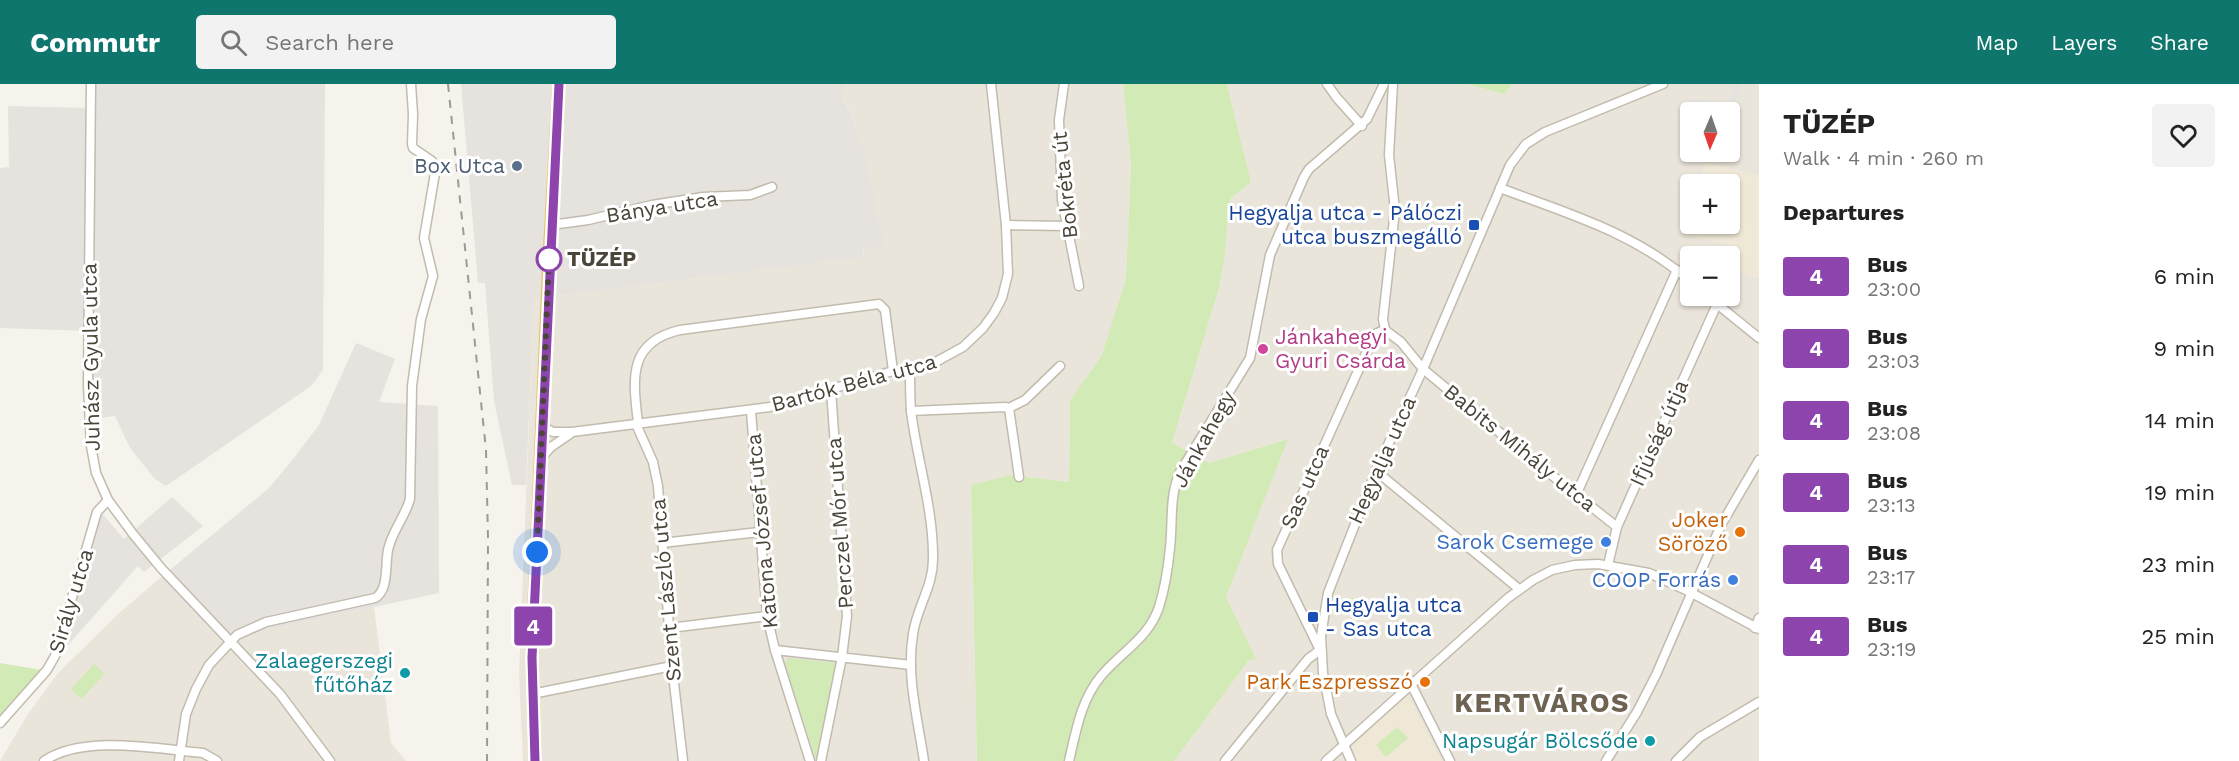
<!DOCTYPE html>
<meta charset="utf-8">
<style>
body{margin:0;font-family:"Work Sans",sans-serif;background:#f2f2f2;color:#222;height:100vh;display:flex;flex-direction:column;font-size:22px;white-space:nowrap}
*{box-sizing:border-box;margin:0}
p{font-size:20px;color:#767676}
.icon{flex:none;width:33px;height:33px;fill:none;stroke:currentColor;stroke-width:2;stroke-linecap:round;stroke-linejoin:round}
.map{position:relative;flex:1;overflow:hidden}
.details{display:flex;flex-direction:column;background:#fff;width:480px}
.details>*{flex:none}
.badge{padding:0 12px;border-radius:4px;font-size:21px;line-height:39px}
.needle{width:39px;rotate:182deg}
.controls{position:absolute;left:1680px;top:18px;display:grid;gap:12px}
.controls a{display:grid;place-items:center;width:60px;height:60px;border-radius:6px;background:#fff;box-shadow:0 2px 4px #0004;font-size:30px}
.you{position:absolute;width:30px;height:30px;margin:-15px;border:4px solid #fff;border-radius:50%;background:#1a73e8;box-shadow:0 0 0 9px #1a73e833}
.map>.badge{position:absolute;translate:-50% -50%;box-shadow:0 0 0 3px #fff}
h2{padding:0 24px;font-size:22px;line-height:54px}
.round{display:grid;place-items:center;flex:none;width:63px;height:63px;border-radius:6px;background:#f2f2f2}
.head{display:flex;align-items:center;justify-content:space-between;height:102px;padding:0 24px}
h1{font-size:28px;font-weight:700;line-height:45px}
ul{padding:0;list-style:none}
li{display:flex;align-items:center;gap:18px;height:72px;padding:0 24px}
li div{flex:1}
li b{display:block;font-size:22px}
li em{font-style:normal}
li .badge{min-width:66px;font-weight:700;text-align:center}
header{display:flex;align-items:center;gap:36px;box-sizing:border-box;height:84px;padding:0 30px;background:#0f766e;color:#fff}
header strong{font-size:28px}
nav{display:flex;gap:33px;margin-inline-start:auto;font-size:21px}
.search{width:420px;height:54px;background:#f2f2f2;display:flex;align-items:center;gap:15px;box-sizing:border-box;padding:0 21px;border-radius:6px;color:#767676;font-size:22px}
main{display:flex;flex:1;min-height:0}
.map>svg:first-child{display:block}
</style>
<header>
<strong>Commutr</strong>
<div class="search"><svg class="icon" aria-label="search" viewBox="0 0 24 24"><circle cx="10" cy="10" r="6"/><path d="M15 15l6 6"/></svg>Search here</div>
<nav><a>Map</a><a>Layers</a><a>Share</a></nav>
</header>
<main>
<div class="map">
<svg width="1759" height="677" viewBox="0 0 1759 677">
<rect width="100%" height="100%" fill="#f6f3ec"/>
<g fill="#eae5da" fill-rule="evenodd">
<path d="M846,0H1123L1131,80L1126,195L1101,273L1070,316L1069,398L1010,391L971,401L977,677H523L519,590L534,215L864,173L861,55L843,13Z"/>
<path d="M1227,0H1467L1504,10L1512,0H1759V92L1705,79L1700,100H1690V137L1687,150L1737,163L1732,182L1734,187L1759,194V677H1442L1436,667L1352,663L1357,677H1174L1249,576L1255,575L1226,513L1287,355L1209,379L1172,359L1219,204L1224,178L1230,115L1251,98ZM1690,28H1730V68H1690ZM1690,172H1730V212H1690Z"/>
<path d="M159,495L222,556L374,523L391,659L406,677H0L28,630L58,589L118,530Z"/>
</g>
<g fill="#e6e2dd">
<path d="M90,0H325L323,286L311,302L166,402L155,395L130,364L115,332L91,335L89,247L0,244V84L9,83L8,22L90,24Z"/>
<path d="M461,0H846L843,14L861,55L884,162L863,165L864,173L534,215L526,401H512L494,317L485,199H478Z"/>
<path d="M356,259L395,275L379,318L438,322L439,509L222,556L159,495L269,404L290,379L319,341Z"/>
<path d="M172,413L203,442L144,488L138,482L60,570L100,427L124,455Z"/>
</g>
<g fill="#efe8d6">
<path d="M1705,79L1759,92V194L1734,187L1732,182L1736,163L1687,151L1690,137V140H1730V100H1700Z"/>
<path d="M1407,609L1442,677H1357L1352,663Z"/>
</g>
<g fill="#d2eab5">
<path d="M1123,0H1227L1251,98L1230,115L1224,178L1219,204L1172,359L1209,379L1288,355L1226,513L1256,575L1249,576L1174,677H977L971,401L1010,391L1069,398L1070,316L1101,273L1126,195L1131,80Z"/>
<path d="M1467,0H1512L1504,10Z"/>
<rect x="1345" y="514" width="17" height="11"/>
<path d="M788,574L835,579L819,675L815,673L785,579Z"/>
<path d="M0,579L48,587L0,644Z"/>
<path d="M94,580L105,590L81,615L71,605Z"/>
<path d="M1397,643L1408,654L1386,673L1376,661Z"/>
</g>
<g fill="#e5e3e0">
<path d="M530,0H547L544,37L537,35L534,32Z"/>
<path d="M1734,0H1740L1732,30L1690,19L1691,14L1728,23Z"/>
</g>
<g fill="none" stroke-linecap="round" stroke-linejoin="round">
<defs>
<g id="minor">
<path d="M91,0L88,301L91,362L96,389L108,416L133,450L161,484L280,610L330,677"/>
<path d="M1064,0L1059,36L1062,116L1079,202"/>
<path d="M1327,0L1337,14L1362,42"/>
<path d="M1393,0L1389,71L1395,126L1383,235L1385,246L1401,258L1423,285L1539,381L1617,443"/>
<path d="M1500,104C1569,130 1633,148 1690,197"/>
<path d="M551,141L588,136L652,121L703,113L750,111L772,103"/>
<path d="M1006,141L1066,142"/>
<path d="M1707,212L1759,254"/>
<path d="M910,286C910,300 910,314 911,327C917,376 933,423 933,472C934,502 917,522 913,550C906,592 918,636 924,677"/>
<path d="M1009,324L1019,393"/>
<path d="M1009,324L1025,316L1060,282"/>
<path d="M751,327L767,532L775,566L810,677"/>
<path d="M911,327L1005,323L1009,324"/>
<path d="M638,339C633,296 627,258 680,246L879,220L885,226L893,287"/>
<path d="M636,340L653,378L658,402L672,582L683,677"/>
<path d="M542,342L553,348H572L770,323L893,287L910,286L932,280L963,263L983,244L994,229L1002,214L1008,190L1006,141L991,0"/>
<path d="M541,374L551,363L570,350"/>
<path d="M1376,387L1519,505"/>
<path d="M1576,411L1677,186"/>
<path d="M662,459L759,448"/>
<path d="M1608,481L1617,443L1717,220"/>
<path d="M670,544L767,532"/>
<path d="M1755,544L1759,534"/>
<path d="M775,566L911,581"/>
<path d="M1411,600L1450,677"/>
<path d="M532,610L672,582"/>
<path d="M0,639L47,586L55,572L97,428L108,416"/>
<path d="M44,677C84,650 157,665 203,669L217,677"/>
<path d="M179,677L186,630L196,605L209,581L237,551L266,538L375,514C389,506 385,481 388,466C392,447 405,433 410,415L412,302L421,235L433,192L424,154L435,89L432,77L413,64L412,60L413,30L411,0"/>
<path d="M821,677L842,573L847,532L831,306"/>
<path d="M1069,677C1076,647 1081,616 1101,592C1121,568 1149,554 1159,523C1165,504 1168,484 1170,464C1173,438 1169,412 1180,388L1250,274L1270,171L1304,93L1309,85L1367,35L1384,0"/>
<path d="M1225,677L1308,575L1320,566L1278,480L1277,466L1372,256L1377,249L1385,246"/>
<path d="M1326,677L1508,514L1533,496L1552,486L1575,481L1598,480L1649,489L1686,506L1759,545"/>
<path d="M1351,677L1331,630L1323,589L1321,552L1328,509L1376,387L1423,285L1510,81L1526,60L1545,48L1663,0"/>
<path d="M1606,677L1637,628L1656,591L1721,441L1759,376"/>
<path d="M1676,677L1700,653L1759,618"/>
</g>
<path id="major" d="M535,677L532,574L549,184L559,0"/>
</defs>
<use href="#minor" stroke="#c2bbae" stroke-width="11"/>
<use href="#major" stroke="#e6c16a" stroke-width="14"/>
<use href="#minor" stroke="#fff" stroke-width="8"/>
<use href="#major" stroke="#ffe39c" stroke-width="10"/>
<path stroke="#9a9a9a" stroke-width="2" stroke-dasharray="8 8" stroke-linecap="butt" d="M448,0L486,366L488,454L487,677"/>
</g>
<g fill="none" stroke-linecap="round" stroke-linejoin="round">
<defs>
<path id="line" d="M535,677L532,574L559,0"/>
</defs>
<use href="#line" stroke="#fff" stroke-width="14"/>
<use href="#line" stroke="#8e44ad" stroke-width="9"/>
<path stroke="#4b4439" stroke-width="6" stroke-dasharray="0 10.8" d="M537,468L549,175"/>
</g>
<circle fill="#5c6f8a" stroke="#fff" stroke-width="2" cx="517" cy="82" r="6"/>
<g fill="#1a4fb4" stroke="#fff" stroke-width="2">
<rect x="1468" y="135" width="12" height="12" rx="3"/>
<rect x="1307" y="527" width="12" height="12" rx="3"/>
</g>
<circle fill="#fff" stroke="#8e44ad" stroke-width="3" cx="549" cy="175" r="12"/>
<circle fill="#d1479c" stroke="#fff" stroke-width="2" cx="1263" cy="265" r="6"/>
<g fill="#e8710a" stroke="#fff" stroke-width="2">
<circle cx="1740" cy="448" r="6"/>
<circle cx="1425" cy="598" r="6"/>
</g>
<g fill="#3f7fe0" stroke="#fff" stroke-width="2">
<circle cx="1606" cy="458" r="6"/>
<circle cx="1733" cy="496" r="6"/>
</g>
<g fill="#0f9aa8" stroke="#fff" stroke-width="2">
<circle cx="405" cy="589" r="6"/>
<circle cx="1650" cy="657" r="6"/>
</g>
<g text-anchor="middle" stroke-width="6" stroke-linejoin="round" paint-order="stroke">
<g font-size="21" fill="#4e5e75" stroke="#fff" text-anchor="end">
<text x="505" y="89">Box Utca</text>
</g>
<g font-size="21" fill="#4b4439" stroke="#fff">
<text transform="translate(1065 101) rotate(-96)" y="7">Bokréta út</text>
<text transform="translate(662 123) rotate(-9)" y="7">Bánya utca</text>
<text transform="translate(91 273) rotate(-91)" y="7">Juhász Gyula utca</text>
<text transform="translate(854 299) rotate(-15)" y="7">Bartók Béla utca</text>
<text transform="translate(1659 349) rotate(-66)" y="7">Ifjúság útja</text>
<text transform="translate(1204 355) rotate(-61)" y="7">Jánkahegy</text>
<text transform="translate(1520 364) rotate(39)" y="7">Babits Mihály utca</text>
<text transform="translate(1382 376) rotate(-66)" y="7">Hegyalja utca</text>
<text transform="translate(1305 403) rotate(-66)" y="7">Sas utca</text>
<text transform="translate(840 439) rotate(-94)" y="7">Perczel Mór utca</text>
<text transform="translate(762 447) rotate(-95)" y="7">Katona József utca</text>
<text transform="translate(666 506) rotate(-95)" y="7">Szent László utca</text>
<text transform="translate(71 517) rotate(-73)" y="7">Sirály utca</text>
</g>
<g font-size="21" fill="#164399" stroke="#fff" text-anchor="end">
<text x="1462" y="136">Hegyalja utca - Pálóczi<tspan x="1462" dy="24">utca buszmegálló</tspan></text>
<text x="1325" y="528" text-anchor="start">Hegyalja utca<tspan x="1325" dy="24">- Sas utca</tspan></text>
</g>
<g font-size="21" font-weight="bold" fill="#4b4439" stroke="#fff" text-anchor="start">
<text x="567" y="182">TÜZÉP</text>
</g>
<g font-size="21" fill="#b23c85" stroke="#fff" text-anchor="start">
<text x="1275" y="260">Jánkahegyi<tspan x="1275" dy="24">Gyuri Csárda</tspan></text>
</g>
<g font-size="21" fill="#c56008" stroke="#fff" text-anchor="end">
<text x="1728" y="443">Joker<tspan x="1728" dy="24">Söröző</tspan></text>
<text x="1413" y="605">Park Eszpresszó</text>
</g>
<g font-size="21" fill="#366cbe" stroke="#fff" text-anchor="end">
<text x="1594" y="465">Sarok Csemege</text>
<text x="1721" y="503">COOP Forrás</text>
</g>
<g font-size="21" fill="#0d838f" stroke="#fff" text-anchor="end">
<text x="393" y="584">Zalaegerszegi<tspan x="393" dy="24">fűtőház</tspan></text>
<text x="1638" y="664">Napsugár Bölcsőde</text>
</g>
<g font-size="27" font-weight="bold" letter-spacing="1.5" fill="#6e6250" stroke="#fff">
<text x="1542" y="628">KERTVÁROS</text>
</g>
</g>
</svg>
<div class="controls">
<a><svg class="needle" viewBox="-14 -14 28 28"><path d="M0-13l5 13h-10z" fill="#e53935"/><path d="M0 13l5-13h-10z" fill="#767676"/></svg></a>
<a>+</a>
<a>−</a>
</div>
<div class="you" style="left:537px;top:468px"></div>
<b class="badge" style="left:533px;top:542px;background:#8e44ad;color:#fff">4</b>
</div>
<section class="details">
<div class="head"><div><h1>TÜZÉP</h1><p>Walk · 4 min · 260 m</p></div><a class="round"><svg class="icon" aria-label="heart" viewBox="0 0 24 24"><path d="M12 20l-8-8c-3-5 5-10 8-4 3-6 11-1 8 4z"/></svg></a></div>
<h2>Departures</h2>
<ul>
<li><span class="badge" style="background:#8e44ad;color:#fff">4</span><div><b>Bus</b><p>23:00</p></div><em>6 min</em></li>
<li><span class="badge" style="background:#8e44ad;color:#fff">4</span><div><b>Bus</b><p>23:03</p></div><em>9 min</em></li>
<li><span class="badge" style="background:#8e44ad;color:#fff">4</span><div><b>Bus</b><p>23:08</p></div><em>14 min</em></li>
<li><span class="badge" style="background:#8e44ad;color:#fff">4</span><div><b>Bus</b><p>23:13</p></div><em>19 min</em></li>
<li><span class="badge" style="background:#8e44ad;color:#fff">4</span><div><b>Bus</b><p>23:17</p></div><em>23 min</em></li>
<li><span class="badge" style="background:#8e44ad;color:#fff">4</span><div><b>Bus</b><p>23:19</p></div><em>25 min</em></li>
</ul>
</section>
</main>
